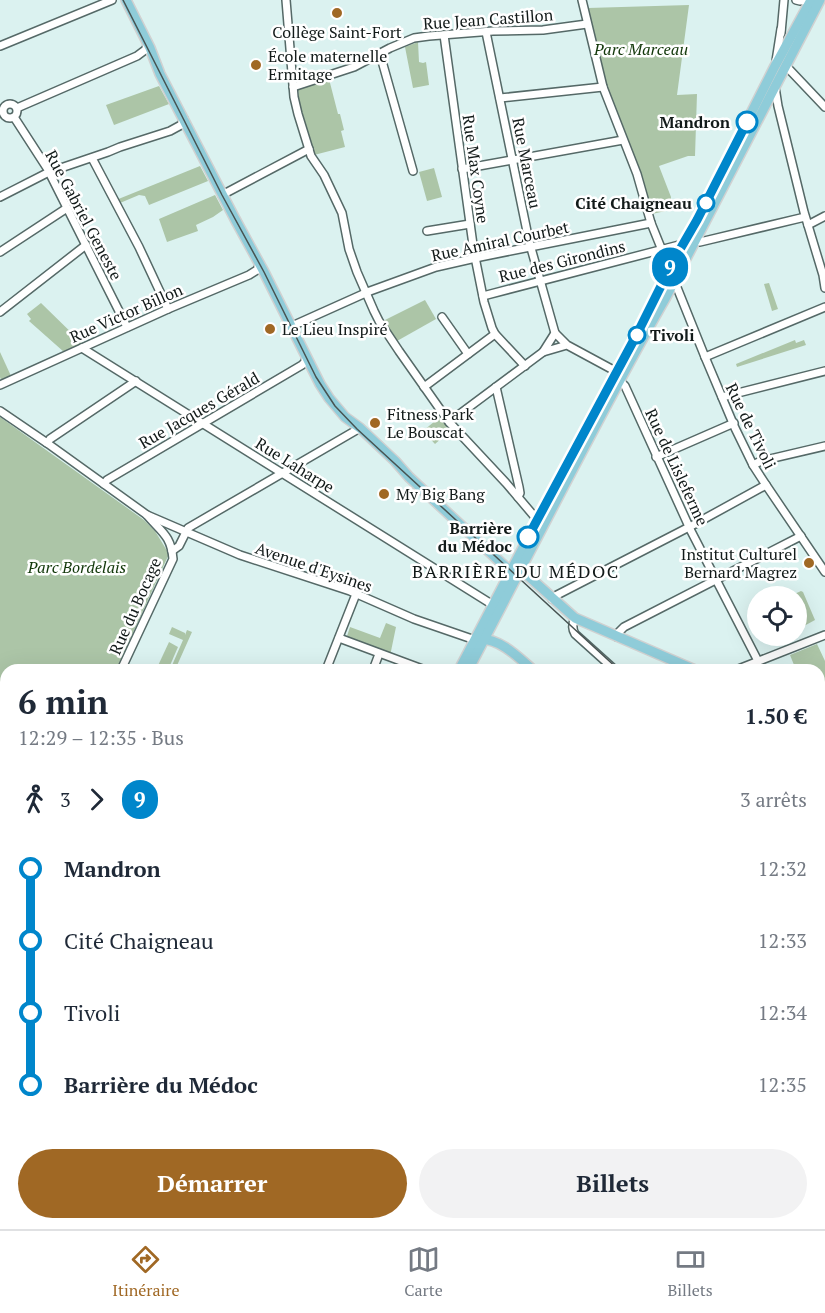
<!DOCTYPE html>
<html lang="fr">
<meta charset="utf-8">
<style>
body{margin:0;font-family:"PT Serif",serif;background:#f2f2f3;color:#1f2937;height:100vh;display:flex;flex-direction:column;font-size:22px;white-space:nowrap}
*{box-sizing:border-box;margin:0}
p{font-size:20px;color:#747a83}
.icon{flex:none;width:33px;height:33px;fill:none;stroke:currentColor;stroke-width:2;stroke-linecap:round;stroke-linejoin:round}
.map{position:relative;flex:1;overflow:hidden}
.details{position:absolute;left:0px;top:664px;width:825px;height:566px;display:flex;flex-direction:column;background:#fff;border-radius:18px 18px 0 0;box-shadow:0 6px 24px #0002}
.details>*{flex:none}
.badge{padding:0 12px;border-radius:20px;font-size:21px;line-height:39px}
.fabs{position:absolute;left:747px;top:586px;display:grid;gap:12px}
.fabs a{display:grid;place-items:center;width:60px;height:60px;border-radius:50%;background:#fff;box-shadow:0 6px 24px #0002;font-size:30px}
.map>.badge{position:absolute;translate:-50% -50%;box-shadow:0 0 0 3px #fff}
.legs{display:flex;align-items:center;gap:9px;height:66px;padding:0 18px;font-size:20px}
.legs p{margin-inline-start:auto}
.overview{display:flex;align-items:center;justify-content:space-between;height:102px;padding:0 18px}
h1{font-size:33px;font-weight:700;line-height:45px}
.button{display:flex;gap:12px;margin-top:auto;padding:12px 18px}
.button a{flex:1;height:69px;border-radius:36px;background:#a06824;color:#fff;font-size:24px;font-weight:700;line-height:69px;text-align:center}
.button a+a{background:#f2f2f3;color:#1f2937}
ul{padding:0 18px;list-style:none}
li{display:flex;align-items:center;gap:21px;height:72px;font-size:22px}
li i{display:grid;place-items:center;width:9px;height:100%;margin:0 8px;background:currentColor}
li i::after{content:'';width:15px;height:15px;margin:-8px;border:4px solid;border-radius:50%;background:#fff}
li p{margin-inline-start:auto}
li:first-child i{background:linear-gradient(#0000 50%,currentColor 0)}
li:last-child i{background:linear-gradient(currentColor 50%,#0000 0)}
.dock{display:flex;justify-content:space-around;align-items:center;height:84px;border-top:2px solid #e0e1e3;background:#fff;font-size:16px;color:#747a83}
.dock a{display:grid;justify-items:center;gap:3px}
.dock .on{color:#a06824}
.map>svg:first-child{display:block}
</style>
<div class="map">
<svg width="825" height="1229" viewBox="0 0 825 1229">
<rect width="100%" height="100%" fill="#dbf2f0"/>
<g fill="#acc5a7">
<path d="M689,5L677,95L697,94L695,156H688L659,166L671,197L670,210L652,214L640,173L606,83L588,8Z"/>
<path d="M418,42L419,62L423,63L426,62L429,85L413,88L405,47Z"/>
<path d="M329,79L338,114H340L344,130L341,131L345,147L314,155L301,117L298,89Z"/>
<path d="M159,86L169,104L114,125L106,105Z"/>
<path d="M200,166L208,181L149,205L145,196L139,195L120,203L116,200Z"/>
<path d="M434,168L442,197L427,201L419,172Z"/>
<path d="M215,195L223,210L213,217L196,225L198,231L167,242L159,219Z"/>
<path d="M769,283L778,309L772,311L764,284Z"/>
<path d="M425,300L436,319L397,341L383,321Z"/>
<path d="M41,303L83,344L64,352L29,321L31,319L27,314Z"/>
<path d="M795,340L796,343L804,340L806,345L737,367L736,364Z"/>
<path d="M0,352L11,376L1,380L0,377Z"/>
<path d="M441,416L451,430L435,444L423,431Z"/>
<path d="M0,417L144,520L155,531L169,554L116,670H6V912L0,925Z"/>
<path d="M801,591L803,592L815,620L804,626L797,609L796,597L790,596Z"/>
<path d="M386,623L396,627L390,656L346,639L350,627L380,638Z"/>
<path d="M172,627L185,633V635L187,630L192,632L175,670H170L183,640L169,634Z"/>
<path d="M169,642L178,647L168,670H156Z"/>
<path d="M817,644L825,661V682L819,683V670H796L790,655Z"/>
<path d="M159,1224H191L189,1229H157Z"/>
</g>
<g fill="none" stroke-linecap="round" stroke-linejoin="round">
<defs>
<g id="minor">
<path d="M286,0L294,97L298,114L311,156L324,175L342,213L349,249L357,272L374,311L379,321L399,351L449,422L506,483L534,516L538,519H542"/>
<path d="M582,0L603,87L637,174L651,223L705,357L735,428L753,465L766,485L825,572"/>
<path d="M796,0L800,1L811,0"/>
<path d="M486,32L529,241L555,333"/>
<path d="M781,33L784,0"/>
<path d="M444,35L474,252L484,302L492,328L495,334L525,366"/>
<path d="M0,46L112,0"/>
<path d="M380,54L413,171"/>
<path d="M776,61L781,29"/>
<path d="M786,66L825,107"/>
<path d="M293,87L354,67L390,48L414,38L429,36L493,31L543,30L587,24"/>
<path d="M775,87L778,106L804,212L823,275L825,288"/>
<path d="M500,98L603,87"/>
<circle cx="10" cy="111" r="7"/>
<path d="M17,108L137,56L145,50L148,45"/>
<path d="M14,117L47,168L127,327"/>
<path d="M92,158L139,247L168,309"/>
<path d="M462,169L623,140"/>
<path d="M222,195L309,149"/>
<path d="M0,197L49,172L108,152L120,147L170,131L181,125L184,119"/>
<path d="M808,225L825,216"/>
<path d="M427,231L470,224"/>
<path d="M694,240L700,242L805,217"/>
<path d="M0,252L67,208"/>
<path d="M483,296L683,244"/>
<path d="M0,312L86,245"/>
<path d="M442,317L468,354"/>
<path d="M292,326L370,291L436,267L480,257L651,223"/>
<path d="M567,345L543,352L555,333L567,345L617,372"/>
<path d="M82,348L493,605"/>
<path d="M705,357L825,307"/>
<path d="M620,381L625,386L691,531L758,661"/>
<path d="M0,385L168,309L249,275L257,270L260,264"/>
<path d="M424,387L495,334"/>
<path d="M496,387L519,487L520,493L518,497"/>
<path d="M722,397L825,371"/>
<path d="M0,411L47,443L147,515C161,532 171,535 173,559L121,670"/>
<path d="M449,422L543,352"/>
<path d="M47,443L50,439L136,381"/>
<path d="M656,457L734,423"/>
<path d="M753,465L761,461L825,446"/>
<path d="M104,484L107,480L302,365L305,362L306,357"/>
<path d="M147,515L240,555L350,591L414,619L475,640V643"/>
<path d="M172,551L179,546L188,528L360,428"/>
<path d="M552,599L557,595L693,525L766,485"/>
<path d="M575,618C572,624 572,629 575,634L615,670"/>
<path d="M617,637L619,632L624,627L801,536"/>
<path d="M339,638L425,670"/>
<path d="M326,670L356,594"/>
<path d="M373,670L379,654"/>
<path d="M736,670L825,635"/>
<path d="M0,936L6,923"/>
<path d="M819,979L825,981"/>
<path d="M819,1049L825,1052"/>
<path d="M819,1108L825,1110"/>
<path d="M819,1181L825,1184"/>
<path d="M0,1203L6,1193"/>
<path d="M439,1224L442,1229"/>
<path d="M462,1224L471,1229"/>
<path d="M523,1224L548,1229"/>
<path d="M632,1224L633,1229"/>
<path d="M102,1229L104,1224"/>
<path d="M328,1229L330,1224"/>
<path d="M423,1229L426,1224"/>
<path d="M601,1229L602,1224"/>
<path d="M735,1229V1224"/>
</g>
<g id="major">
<path d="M126,0L150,48L160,74L235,219L264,272L320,384L329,398L345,417L360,428L395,461L409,477L510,571"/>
<path d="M527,575L575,618L695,670"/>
<path d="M480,639C501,639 518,657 533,670"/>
<path d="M459,670L538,519L636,336L675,258L697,220L775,66L811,0"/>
<path d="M468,670C534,546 596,419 666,297L820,0"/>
<path d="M819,725L825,728"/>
<path d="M819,817L825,822"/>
<path d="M0,987L6,988"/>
<path d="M0,1175L6,1178"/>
<path d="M109,1224L122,1229"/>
<path d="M196,1229L198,1224"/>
<path d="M206,1229L207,1224"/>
</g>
</defs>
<use href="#minor" stroke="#556967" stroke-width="10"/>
<use href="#major" stroke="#d0d1d1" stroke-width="12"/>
<use href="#minor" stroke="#fff" stroke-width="7"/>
<use href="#major" stroke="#8fccd9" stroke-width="9"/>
<g stroke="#475352" stroke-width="1.5">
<path d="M123,0L222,195L264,272L316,377L335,406L357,429L619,670"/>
<path d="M819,820L825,823"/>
</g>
</g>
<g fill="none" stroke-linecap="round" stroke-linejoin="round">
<defs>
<path id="line-1" d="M528,537L636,336L675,258L697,220L747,122"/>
</defs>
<use href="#line-1" stroke="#fff" stroke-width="14"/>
<use href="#line-1" stroke="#0086cb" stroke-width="9"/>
</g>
<g fill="#a06824" stroke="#fff" stroke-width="2">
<circle cx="337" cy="13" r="6"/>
<circle cx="256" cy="65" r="6"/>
<circle cx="270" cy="329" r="6"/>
<circle cx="375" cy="423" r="6"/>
<circle cx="384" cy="494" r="6"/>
<circle cx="809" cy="563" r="6"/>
</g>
<g fill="#fff" stroke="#0086cb" stroke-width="3">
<circle cx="747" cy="122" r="10"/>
<circle cx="706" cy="203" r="8"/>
<circle cx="637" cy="335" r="8"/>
<circle cx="528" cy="537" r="10"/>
</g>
<g text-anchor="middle" stroke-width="5" stroke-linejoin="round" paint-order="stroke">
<g font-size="16" fill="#121a19" stroke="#fff">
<text transform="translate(488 19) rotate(-4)" y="6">Rue Jean Castillon</text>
<text transform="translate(527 163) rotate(79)" y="6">Rue Marceau</text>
<text transform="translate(476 169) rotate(82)" y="6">Rue Max Coyne</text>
<text transform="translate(84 215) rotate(62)" y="6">Rue Gabriel Geneste</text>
<text transform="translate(500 241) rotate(-12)" y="6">Rue Amiral Courbet</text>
<text transform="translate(562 261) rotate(-14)" y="6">Rue des Girondins</text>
<text transform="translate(126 313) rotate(-24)" y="6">Rue Victor Billon</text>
<text transform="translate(199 410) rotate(-30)" y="6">Rue Jacques Gérald</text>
<text transform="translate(751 426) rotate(64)" y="6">Rue de Tivoli</text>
<text transform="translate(295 465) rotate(32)" y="6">Rue Laharpe</text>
<text transform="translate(677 467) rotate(65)" y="6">Rue de Lisleferme</text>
<text transform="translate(314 567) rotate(19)" y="6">Avenue d'Eysines</text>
<text transform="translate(135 606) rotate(-66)" y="6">Rue du Bocage</text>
</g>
<g font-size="16" fill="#121a19" stroke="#fff" text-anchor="start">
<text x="337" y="38" text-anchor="middle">Collège Saint-Fort</text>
<text x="268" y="62">École maternelle<tspan x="268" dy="18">Ermitage</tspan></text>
<text x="282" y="335">Le Lieu Inspiré</text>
<text x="387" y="420">Fitness Park<tspan x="387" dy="18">Le Bouscat</tspan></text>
<text x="396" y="500">My Big Bang</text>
<text x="797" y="560" text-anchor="end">Institut Culturel<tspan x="797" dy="18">Bernard Magrez</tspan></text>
</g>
<g font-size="16" font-style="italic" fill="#12380a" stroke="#fff">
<text x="641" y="55">Parc Marceau</text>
<text x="77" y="573">Parc Bordelais</text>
</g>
<g font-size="16" font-weight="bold" fill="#121a19" stroke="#fff" text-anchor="end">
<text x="730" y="128">Mandron</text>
<text x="692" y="209">Cité Chaigneau</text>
<text x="650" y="341" text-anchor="start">Tivoli</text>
<text x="512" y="534">Barrière<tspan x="512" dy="18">du Médoc</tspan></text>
</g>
<g font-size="18" letter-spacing="1.5" fill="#121a19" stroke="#fff">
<text x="516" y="578">BARRIÈRE DU MÉDOC</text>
</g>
</g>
</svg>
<div class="fabs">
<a><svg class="icon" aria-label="locate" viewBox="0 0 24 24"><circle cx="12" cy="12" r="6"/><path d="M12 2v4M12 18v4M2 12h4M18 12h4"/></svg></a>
</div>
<b class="badge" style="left:670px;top:267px;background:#0086cb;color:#fff">9</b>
<section class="details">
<div class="overview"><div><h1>6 min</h1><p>12:29 – 12:35 · Bus</p></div><b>1.50 €</b></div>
<div class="legs"><svg class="icon" aria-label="walk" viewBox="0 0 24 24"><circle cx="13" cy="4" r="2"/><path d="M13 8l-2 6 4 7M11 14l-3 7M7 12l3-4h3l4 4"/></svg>3<svg class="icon" aria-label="forward" viewBox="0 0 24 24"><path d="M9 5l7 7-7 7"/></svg><b class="badge" style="background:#0086cb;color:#fff">9</b><p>3 arrêts</p></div>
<ul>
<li><i style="color:#0086cb"></i><b>Mandron</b><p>12:32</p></li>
<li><i style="color:#0086cb"></i><span>Cité Chaigneau</span><p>12:33</p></li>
<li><i style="color:#0086cb"></i><span>Tivoli</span><p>12:34</p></li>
<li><i style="color:#0086cb"></i><b>Barrière du Médoc</b><p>12:35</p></li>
</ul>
<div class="button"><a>Démarrer</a><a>Billets</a></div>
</section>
</div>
<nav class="dock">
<a class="on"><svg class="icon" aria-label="directions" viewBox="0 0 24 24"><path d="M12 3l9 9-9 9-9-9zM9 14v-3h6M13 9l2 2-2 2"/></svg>Itinéraire</a>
<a><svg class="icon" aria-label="map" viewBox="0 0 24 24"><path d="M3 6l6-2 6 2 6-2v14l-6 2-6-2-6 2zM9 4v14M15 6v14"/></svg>Carte</a>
<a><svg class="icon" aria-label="tickets" viewBox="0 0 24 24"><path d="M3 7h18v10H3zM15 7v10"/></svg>Billets</a>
</nav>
